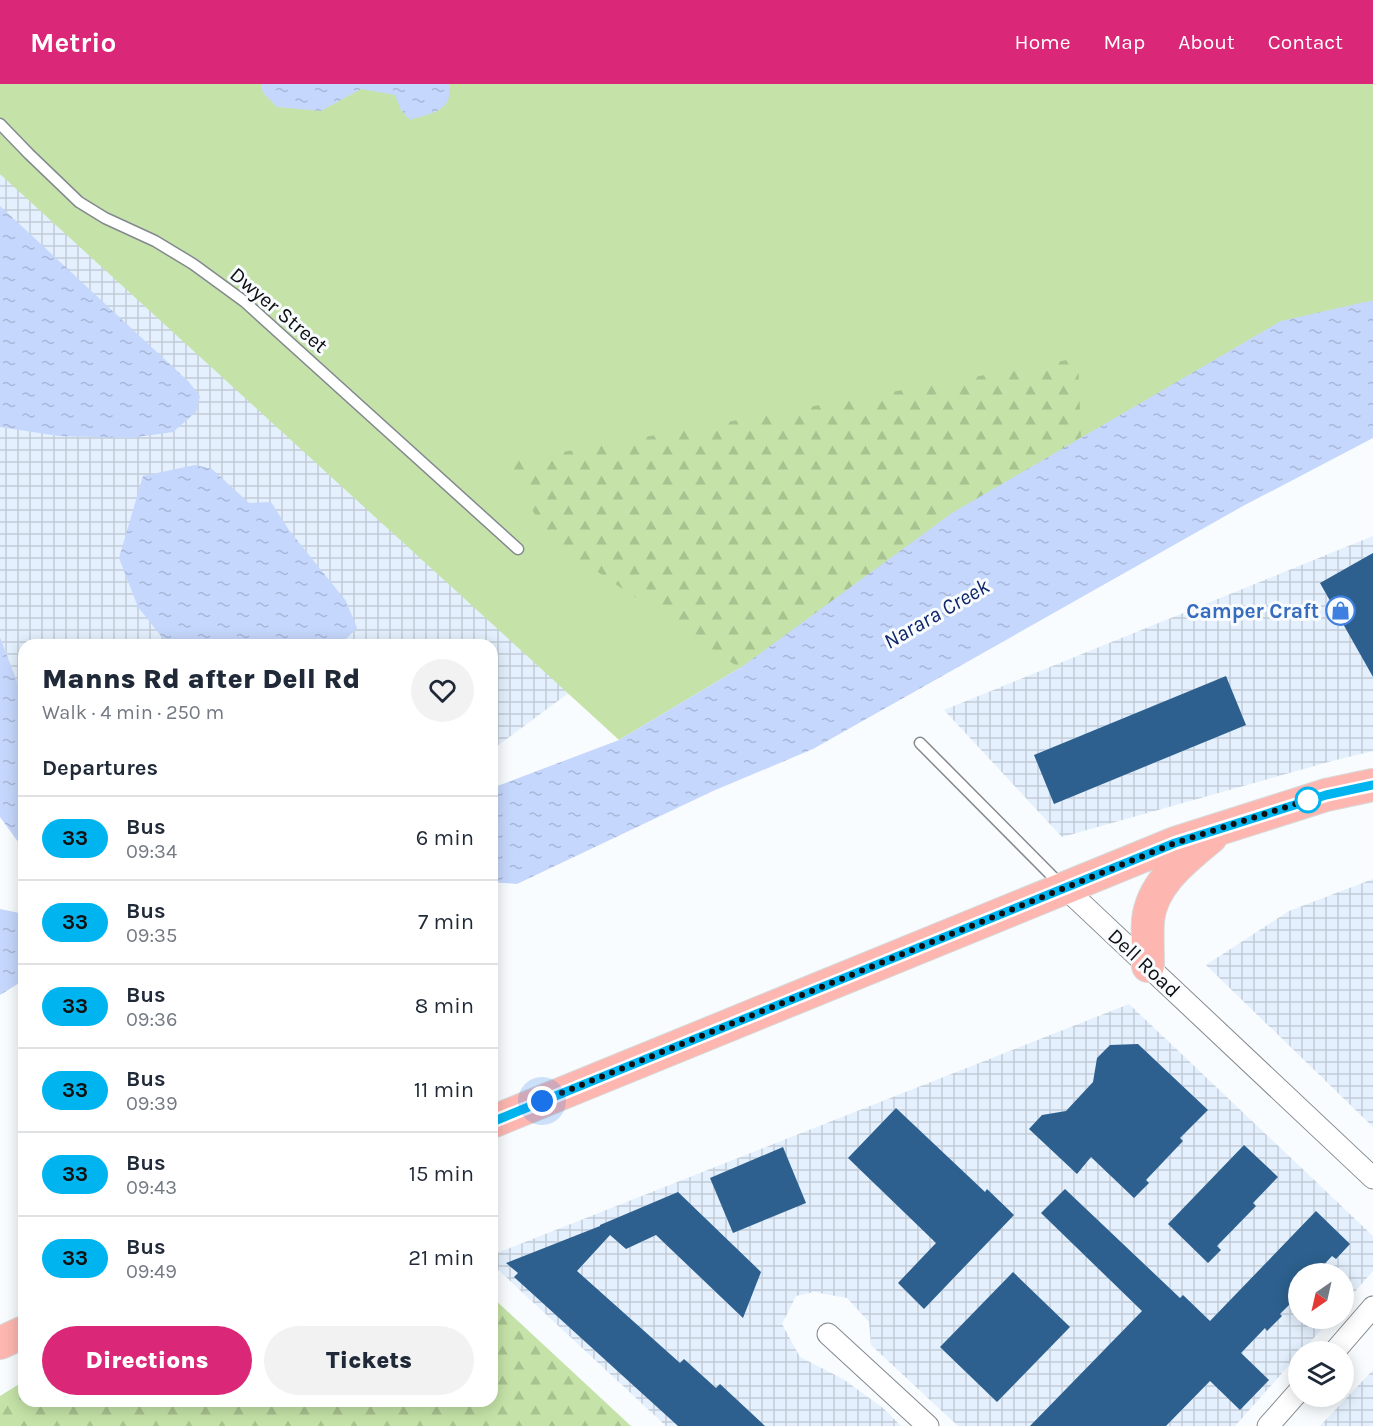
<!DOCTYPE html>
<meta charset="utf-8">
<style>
body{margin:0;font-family:Karla,sans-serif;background:#f2f2f3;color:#1f2937;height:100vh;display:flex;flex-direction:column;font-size:22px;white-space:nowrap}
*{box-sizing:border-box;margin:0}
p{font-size:20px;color:#747a83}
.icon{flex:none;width:33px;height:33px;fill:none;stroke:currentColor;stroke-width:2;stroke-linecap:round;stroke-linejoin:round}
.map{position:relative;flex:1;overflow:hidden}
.details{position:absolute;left:18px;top:555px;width:480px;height:768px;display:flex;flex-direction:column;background:#fff;border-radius:18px;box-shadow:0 3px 15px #0003}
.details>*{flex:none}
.badge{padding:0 12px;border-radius:20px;font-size:21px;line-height:39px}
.needle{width:39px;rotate:214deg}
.controls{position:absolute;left:1288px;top:1179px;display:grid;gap:12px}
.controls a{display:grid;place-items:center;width:66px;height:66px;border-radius:50%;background:#fff;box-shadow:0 3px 15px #0003;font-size:30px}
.you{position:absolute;width:30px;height:30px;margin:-15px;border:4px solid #fff;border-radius:50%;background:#1a73e8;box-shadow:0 0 0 9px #1a73e833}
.map>.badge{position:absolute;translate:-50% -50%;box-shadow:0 0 0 3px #fff}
h2{padding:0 24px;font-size:22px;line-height:54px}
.round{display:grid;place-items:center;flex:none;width:63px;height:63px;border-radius:32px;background:#f2f2f3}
.headline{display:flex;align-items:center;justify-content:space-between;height:102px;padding:0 24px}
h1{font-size:28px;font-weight:800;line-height:45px}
.button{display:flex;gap:12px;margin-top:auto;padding:12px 24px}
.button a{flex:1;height:69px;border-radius:36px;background:#db2777;color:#fff;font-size:24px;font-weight:800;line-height:69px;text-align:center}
.button a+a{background:#f2f2f3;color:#1f2937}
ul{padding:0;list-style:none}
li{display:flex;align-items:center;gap:18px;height:84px;padding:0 24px;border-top:2px solid #e0e1e3}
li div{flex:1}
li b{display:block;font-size:22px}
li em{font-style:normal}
li .badge{min-width:66px;font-weight:700;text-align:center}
header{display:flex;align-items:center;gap:36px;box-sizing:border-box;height:84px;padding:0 30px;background:#db2777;color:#fff}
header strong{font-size:28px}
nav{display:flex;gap:33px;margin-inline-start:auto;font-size:21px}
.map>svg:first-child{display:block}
</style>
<header>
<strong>Metrio</strong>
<nav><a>Home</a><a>Map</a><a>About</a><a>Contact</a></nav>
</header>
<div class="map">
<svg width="1373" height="1342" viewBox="0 0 1373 1342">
<defs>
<pattern id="industrial-grid" width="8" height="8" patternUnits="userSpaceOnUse" patternTransform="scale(1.5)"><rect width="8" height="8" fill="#e4f0fd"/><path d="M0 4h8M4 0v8" fill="none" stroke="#c2cdd8"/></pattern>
<pattern id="forest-firs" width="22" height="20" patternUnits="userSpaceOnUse" patternTransform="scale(1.5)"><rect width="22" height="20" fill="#c5e3a8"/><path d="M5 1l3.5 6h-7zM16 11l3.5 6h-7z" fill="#a8c290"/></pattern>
<pattern id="water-ripples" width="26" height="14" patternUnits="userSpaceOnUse" patternTransform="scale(1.5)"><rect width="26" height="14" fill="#c5d7fc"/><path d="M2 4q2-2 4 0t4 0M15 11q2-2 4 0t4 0" fill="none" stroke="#a8b7d7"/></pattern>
</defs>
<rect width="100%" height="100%" fill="#f9fcfe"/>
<g fill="url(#industrial-grid)">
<path d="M0,39L582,599L492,666V561H24V616L0,553Z"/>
<path d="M1373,452V667L1332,677L1062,753L944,626Z"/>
<path d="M1373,795V1043L1206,881L1289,827Z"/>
<path d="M1129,920L1373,1152V1187L1344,1220V1190H1299V1234L1331,1235L1302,1267L1299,1268V1270L1235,1342H958L871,1261L869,1238L847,1214L814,1208L796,1212L782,1240L800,1273L843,1295L883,1324L901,1342H666L492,1180V1171Z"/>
<path d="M1373,1286V1342H1320Z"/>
</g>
<path fill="#c5e3a8" d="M0,0H1373V217H1369L743,582L619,656L0,90Z"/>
<g fill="url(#forest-firs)">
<path d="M1078,274L1081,353L741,585L552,457L502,379Z"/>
<path d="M492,1213L631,1342H0V1312L24,1297V1317H492Z"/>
</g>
<g fill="url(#water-ripples)">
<path d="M261,0H448L450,1C449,6 450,12 448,16C442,30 423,31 410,36L401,26L395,11L361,5L321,27L277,23L263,9Z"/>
<path d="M0,122L188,297L200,312L196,328L173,348L130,354L59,352L0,343Z"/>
<path d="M1369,217H1373V354L1243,422L813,665L713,707L517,800L492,798V704L619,656L743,582L952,429L1281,237Z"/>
<path d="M195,381L212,385L249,419L271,418L289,446L346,517L357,544L343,558L327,561H168L138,523L119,474L143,392Z"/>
<path d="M0,553L24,616V766L0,733Z"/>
<path d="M0,825L24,830V896L0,911Z"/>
</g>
<g fill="#2d608e">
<path d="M1373,469V593L1320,499Z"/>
<path d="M1226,592L1246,641L1054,720L1034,671Z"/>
<path d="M1138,960L1208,1026L1180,1054L1183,1057L1146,1096L1149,1099L1134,1114L1091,1073L1077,1090L1029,1045L1042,1031L1066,1027L1093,998L1097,974L1110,961Z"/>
<path d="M896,1024L985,1108L987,1105L1014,1131L924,1225L898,1199L936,1159L848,1074Z"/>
<path d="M1244,1061L1278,1093L1253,1119L1256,1122L1217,1162L1221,1166L1208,1179L1168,1140Z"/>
<path d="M783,1063L806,1119L733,1149L710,1094Z"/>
<path d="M1065,1105L1180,1214L1183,1211L1210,1237L1316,1127L1350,1160L1336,1175L1332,1172L1315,1190H1299V1211L1280,1230L1282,1232L1267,1247L1265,1244L1241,1269L1269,1296L1240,1326L1210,1297L1166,1342H1030L1142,1227L1041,1129Z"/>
<path d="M678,1108L761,1188L743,1234L656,1151L626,1165L610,1151L577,1187L680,1279L684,1275L716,1304L720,1300L765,1342H678L514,1193L518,1189L506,1179L600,1142V1141Z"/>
<path d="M1013,1188L1070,1243L997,1318L940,1263Z"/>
</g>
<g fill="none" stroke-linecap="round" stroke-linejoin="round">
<defs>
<g id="lane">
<path d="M0,40L29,70L79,118L105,134L155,157L193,180L245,218L518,465"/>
<path d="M920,659L1061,801"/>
</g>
<g id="street">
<path d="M1064,803L1373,1094"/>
<path d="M828,1250L928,1342"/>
<path d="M1334,1268L1373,1223"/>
<path d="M1268,1342L1299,1307"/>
</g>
<g id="primary">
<path d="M1148,882C1148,867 1147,851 1148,836C1152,799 1185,775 1211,753"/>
<path d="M492,1038L1175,759L1326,711L1373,701"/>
<path d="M0,1259L24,1248"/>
</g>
</defs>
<use href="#lane" stroke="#83898f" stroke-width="13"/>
<use href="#street" stroke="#83898f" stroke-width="23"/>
<use href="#primary" stroke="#d8d9d9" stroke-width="34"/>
<use href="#lane" stroke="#fff" stroke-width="10"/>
<use href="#street" stroke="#fff" stroke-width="21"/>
<use href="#primary" stroke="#fdb6b0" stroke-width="32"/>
</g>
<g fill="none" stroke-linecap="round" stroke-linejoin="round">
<defs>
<path id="line" d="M492,1038L1175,759L1326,711L1373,701"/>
</defs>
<use href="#line" stroke="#fff" stroke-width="14"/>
<use href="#line" stroke="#00b5ef" stroke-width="9"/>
<path stroke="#0d0f11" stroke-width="6" stroke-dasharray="0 10.8" d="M542,1017L1175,759L1308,716"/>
</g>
<defs>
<symbol id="shop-ring" viewBox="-11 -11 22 22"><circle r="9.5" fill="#f9fcfe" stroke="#3f7fe0" stroke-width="1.5"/><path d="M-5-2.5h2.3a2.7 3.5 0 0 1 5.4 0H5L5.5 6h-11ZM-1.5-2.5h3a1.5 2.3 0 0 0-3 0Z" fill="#3f7fe0"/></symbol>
</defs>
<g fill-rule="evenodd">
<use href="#shop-ring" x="1324" y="510" width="33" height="33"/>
</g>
<circle fill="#fff" stroke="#00b5ef" stroke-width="3" cx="1308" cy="716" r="12"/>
<g text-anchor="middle" stroke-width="6" stroke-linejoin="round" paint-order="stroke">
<g font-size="21" fill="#0d0f11" stroke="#f9fcfe">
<text transform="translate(279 226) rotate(40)" y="7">Dwyer Street</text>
<text transform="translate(1144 879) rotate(43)" y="7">Dell Road</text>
</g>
<g font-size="21" font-weight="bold" fill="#366cbe" stroke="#f9fcfe" text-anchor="end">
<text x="1319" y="534">Camper Craft</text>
</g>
<g font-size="22" font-style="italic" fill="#0e266a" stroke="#f9fcfe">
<text transform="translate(936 529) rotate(-30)" y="8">Narara Creek</text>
</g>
</g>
</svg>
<div class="controls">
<a><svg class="needle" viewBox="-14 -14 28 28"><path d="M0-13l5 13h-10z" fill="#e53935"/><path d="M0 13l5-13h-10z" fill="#747a83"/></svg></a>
<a><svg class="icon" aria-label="layers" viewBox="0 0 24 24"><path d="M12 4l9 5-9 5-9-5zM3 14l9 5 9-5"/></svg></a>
</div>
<div class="you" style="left:542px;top:1017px"></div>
<section class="details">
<div class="headline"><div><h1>Manns Rd after Dell Rd</h1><p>Walk · 4 min · 250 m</p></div><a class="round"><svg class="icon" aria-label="heart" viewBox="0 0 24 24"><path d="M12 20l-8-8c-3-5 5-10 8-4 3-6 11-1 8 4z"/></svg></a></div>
<h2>Departures</h2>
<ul>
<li><span class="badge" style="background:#00b5ef;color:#111">33</span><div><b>Bus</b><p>09:34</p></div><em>6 min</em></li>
<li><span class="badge" style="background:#00b5ef;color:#111">33</span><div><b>Bus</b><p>09:35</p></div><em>7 min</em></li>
<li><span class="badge" style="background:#00b5ef;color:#111">33</span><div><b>Bus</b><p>09:36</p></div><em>8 min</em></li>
<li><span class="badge" style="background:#00b5ef;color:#111">33</span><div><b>Bus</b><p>09:39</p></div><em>11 min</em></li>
<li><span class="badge" style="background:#00b5ef;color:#111">33</span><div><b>Bus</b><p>09:43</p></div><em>15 min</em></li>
<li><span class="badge" style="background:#00b5ef;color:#111">33</span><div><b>Bus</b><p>09:49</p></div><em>21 min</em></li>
</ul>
<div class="button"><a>Directions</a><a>Tickets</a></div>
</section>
</div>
